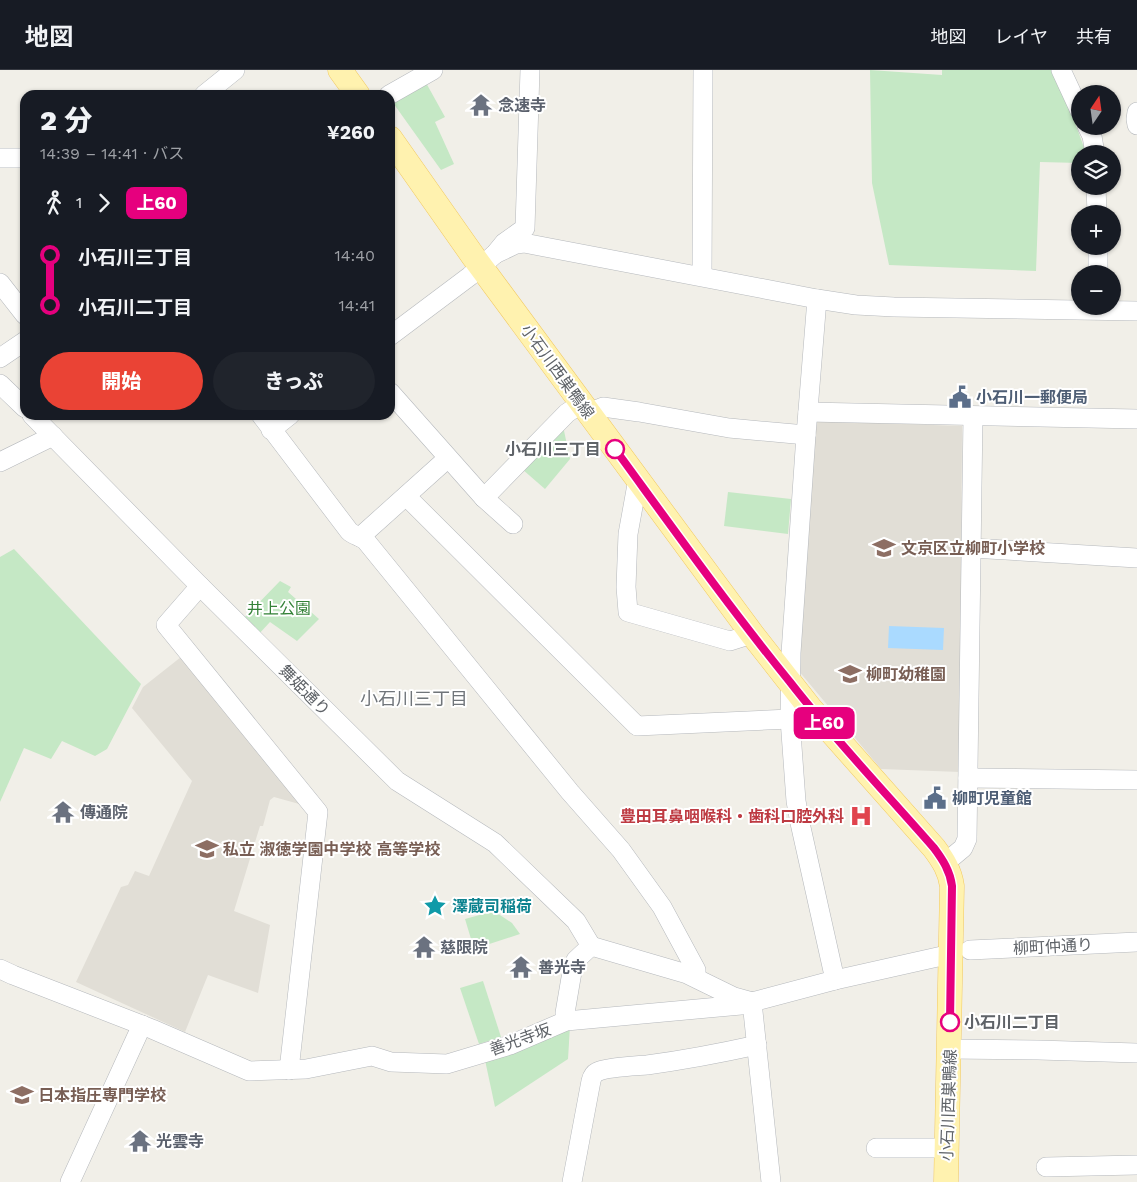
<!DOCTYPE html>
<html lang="ja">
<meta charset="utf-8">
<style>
body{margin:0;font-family:"Work Sans","Noto Sans JP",sans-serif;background:#20242c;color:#f1f3f6;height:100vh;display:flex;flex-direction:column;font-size:19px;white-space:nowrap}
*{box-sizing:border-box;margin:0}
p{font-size:16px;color:#9ea1a6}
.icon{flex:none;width:28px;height:28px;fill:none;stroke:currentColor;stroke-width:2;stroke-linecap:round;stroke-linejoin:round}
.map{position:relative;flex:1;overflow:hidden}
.sheet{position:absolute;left:20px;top:20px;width:375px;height:330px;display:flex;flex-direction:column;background:#171b24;border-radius:15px;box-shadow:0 1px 4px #0004}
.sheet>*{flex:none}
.badge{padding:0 10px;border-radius:8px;font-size:18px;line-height:32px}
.needle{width:32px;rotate:13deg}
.controls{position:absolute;left:1071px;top:15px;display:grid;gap:10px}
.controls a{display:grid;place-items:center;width:50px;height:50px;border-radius:50%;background:#171b24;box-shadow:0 1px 4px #0004;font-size:25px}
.map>.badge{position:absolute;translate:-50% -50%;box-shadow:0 0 0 2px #fff}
.legs{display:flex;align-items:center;gap:8px;height:55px;padding:0 20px;font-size:16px}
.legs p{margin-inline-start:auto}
.overview{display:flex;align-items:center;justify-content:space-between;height:85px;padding:0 20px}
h1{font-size:28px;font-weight:800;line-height:38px}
.action{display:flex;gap:10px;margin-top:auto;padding:10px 20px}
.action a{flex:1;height:58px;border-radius:30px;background:#ea4335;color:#fff;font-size:20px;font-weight:800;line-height:58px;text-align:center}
.action a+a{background:#20242c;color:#f1f3f6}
ul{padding:0 20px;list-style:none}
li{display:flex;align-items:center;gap:18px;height:50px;font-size:19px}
li i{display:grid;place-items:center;width:8px;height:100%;margin:0 6px;background:currentColor}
li i::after{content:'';width:12px;height:12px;margin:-6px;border:4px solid;border-radius:50%;background:#171b24}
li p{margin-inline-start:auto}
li:first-child i{background:linear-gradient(#0000 50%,currentColor 0)}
li:last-child i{background:linear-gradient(currentColor 50%,#0000 0)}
header{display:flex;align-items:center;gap:30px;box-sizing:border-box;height:70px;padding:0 25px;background:#171b24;border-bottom:1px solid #363941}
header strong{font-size:24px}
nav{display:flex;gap:28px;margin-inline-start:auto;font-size:18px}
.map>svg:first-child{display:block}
</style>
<header>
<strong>地図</strong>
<nav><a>地図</a><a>レイヤ</a><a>共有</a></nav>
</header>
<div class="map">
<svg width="1137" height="1112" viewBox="0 0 1137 1112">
<rect width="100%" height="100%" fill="#f1efe8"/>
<g fill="#e1ded6">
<path d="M816,351L962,356L960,702L881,699L798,600Z"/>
<path d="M181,587L310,737L274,727L270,730L263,756H260L234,841L270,855L258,923L208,905L185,962L76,912L121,817L128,815L135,801L149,806L192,711L132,638L143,617Z"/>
</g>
<g fill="#c5e8c5">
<path d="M870,0L942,5V0H1051L1068,34L1085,80V84H1080V93L1040,92L1036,201L889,195L872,113Z"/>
<path d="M425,11L445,47L435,52L454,94L441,100L391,30Z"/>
<path d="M563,356L570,389L545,419L522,399Z"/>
<path d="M728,422L791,429L788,464L724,456Z"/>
<path d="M14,479L141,614L107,679L95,686L62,671L51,689L24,678L0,732V487Z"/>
<path d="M280,511L291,517L288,522L319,549L297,571L270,552L257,566L242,550Z"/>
<path d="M494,841L512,853L520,864L474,879L465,849Z"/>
<path d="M483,911L501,967L479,974L460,918Z"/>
<path d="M570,956L568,989L495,1037L485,990Z"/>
</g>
<path fill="#aadaff" d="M889,556L944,558L943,580L888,578Z"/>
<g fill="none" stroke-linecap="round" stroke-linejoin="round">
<defs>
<g id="minor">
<path d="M1061,0L1080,41"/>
<path d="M204,25L235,0"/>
<path d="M389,25L433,0"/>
<path d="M1137,42L1136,49L1137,55"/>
<path d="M1087,56L1092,66L1095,84"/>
<path d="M0,88H25"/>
<path d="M1096,116L1097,144"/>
<path d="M1098,176V204"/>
<path d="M495,184L516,174L524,173L817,229L856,235L894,237L1137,241"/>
<path d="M702,206L703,0"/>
<path d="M0,213L25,245"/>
<path d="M817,229L806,365L791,583L790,649L796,731L800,753L835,910"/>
<path d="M390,266L470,206L495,184L504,173L525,158L530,0"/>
<path d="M0,288L25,271"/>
<path d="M0,314L25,338"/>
<path d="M390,322L484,428L513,454"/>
<path d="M808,342L1137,349"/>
<path d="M588,343L603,337L639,342L729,358L806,365"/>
<path d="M32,345L200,516L397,711L495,773L576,851L591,876"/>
<path d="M261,345L349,461C354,466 361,466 366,471L570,722L621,780L662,837L696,900V907"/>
<path d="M271,360L290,345"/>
<path d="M0,392L53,366"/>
<path d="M638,409L628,464L626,517L628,542L730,571L752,564"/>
<path d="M406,426L637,656L790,649"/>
<path d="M484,428L567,343L582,333"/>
<path d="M360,467L448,388"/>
<path d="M971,478L1137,488"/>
<path d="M200,516L166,555L318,742L289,1000"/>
<path d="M968,708L1137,710"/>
<path d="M945,793L963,778L967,769L973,346"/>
<path d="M591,876L687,904L734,927L752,932"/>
<path d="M970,880L1137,872"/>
<path d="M0,899L13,905L152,959L249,1001L306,999L372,986L391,992L447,994L510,975L566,951L741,935L835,910L951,884"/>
<path d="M752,932L771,1112"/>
<path d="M566,951L565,943L573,896L576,890L591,876"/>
<path d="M949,979L1038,980L1137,983"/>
<path d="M876,1078H947"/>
<path d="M1046,1097L1137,1095"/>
<path d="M70,1112L142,955"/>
<path d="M572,1112L591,1011C592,1007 593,1004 597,1002C606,997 635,996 647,995C684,990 721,983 757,975"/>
</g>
<g id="major">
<path d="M340,0L358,25"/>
<path d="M390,68L473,186L752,564L810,638L934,778C943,790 950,801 952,816L946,1112"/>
</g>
</defs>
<use href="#minor" stroke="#b5b8bc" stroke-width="20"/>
<use href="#major" stroke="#f2c960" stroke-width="25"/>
<use href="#minor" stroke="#fff" stroke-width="19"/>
<use href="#major" stroke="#fff2af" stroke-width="24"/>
</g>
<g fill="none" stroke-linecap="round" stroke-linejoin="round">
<defs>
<path id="line-1" d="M615,379C672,457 729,537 790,612C835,670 886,723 934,778C943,790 950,801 952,816L950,952"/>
</defs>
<use href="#line-1" stroke="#fff" stroke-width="11"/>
<use href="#line-1" stroke="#e6007e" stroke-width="8"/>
</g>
<defs>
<symbol id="temple-bare" viewBox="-9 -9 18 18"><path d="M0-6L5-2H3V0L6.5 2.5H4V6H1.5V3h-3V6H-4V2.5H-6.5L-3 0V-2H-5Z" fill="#6b7280" stroke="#fff" stroke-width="2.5" paint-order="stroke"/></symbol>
<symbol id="civic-bare" viewBox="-9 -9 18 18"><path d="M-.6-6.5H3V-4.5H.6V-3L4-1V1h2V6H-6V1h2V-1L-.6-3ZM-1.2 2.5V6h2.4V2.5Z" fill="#5c6f8a" stroke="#fff" stroke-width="2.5" paint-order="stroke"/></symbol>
<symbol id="school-bare" viewBox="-9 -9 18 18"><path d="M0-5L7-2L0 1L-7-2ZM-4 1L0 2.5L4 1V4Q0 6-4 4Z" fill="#8d6e63" stroke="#fff" stroke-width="2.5" paint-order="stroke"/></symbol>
<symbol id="hospital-bare" viewBox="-9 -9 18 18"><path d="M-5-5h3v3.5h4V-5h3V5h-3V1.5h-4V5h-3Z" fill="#e0444e" stroke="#fff" stroke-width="2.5" paint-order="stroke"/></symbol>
<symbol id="sight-bare" viewBox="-9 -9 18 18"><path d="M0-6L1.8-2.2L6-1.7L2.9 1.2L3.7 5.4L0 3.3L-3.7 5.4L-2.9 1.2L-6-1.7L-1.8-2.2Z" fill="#0f9aa8" stroke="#fff" stroke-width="2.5" paint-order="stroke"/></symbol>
</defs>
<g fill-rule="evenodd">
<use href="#temple-bare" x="465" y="19" width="32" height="32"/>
<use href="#civic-bare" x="944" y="311" width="32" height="32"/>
<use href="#school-bare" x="868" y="462" width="32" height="32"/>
<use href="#school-bare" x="834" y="588" width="32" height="32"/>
<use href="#civic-bare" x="919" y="712" width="32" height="32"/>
<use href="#temple-bare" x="47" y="726" width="32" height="32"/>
<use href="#hospital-bare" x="845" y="730" width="32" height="32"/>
<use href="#school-bare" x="191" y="763" width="32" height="32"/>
<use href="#sight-bare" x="419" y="820" width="32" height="32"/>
<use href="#temple-bare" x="408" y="861" width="32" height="32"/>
<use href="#temple-bare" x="505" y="881" width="32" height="32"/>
<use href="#school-bare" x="6" y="1009" width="32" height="32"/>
<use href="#temple-bare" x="124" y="1055" width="32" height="32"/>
</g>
<g fill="#fff" stroke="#e6007e" stroke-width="2.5">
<circle cx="615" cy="379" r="9"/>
<circle cx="950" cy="952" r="9"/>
</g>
<g text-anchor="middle" stroke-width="4" stroke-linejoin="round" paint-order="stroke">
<g font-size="16" font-weight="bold" fill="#5b616d" stroke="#fff" text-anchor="start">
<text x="498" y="41">念速寺</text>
<text x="80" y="748">傳通院</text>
<text x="440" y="883">慈限院</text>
<text x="538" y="903">善光寺</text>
<text x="156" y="1077">光雲寺</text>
</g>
<g font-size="16" fill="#5f6368" stroke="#fff">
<text transform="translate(558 301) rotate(54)" y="6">小石川西巣鴨線</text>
<text transform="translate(305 620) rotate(45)" y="6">舞姫通り</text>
<text transform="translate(1053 876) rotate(-3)" y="6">柳町仲通り</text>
<text transform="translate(520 969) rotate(-20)" y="6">善光寺坂</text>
<text transform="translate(948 1035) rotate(-88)" y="6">小石川西巣鴨線</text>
</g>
<g font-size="16" font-weight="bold" fill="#4e5e75" stroke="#fff" text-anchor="start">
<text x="976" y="333">小石川一郵便局</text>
<text x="952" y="734">柳町児童館</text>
</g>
<g font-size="16" font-weight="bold" fill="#5f6368" stroke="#fff" text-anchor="end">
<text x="601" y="385">小石川三丁目</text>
<text x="964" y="958" text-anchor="start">小石川二丁目</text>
</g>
<g font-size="16" font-weight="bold" fill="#785e54" stroke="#fff" text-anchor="start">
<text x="901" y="484">文京区立柳町小学校</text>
<text x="866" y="610">柳町幼稚園</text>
<text x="223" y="785">私立 淑徳学園中学校 高等学校</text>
<text x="38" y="1031">日本指圧専門学校</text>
</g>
<g font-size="16" fill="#348238" stroke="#fff">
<text x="279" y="544">井上公園</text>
</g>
<g font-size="16" font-weight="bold" fill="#be3a42" stroke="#fff" text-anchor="end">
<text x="844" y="752">豊田耳鼻咽喉科・歯科口腔外科</text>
</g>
<g font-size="16" font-weight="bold" fill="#0d838f" stroke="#fff" text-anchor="start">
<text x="452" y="842">澤蔵司稲荷</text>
</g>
<g font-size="18" fill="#70757a" stroke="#fff">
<text x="414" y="635">小石川三丁目</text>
</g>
</g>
</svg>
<div class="controls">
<a><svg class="needle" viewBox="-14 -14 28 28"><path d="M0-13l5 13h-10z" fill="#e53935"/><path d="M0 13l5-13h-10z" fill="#9ea1a6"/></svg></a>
<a><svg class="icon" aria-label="layers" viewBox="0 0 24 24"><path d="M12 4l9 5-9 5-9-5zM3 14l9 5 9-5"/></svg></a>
<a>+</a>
<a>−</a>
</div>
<b class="badge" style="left:824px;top:653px;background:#e6007e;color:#fff">上60</b>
<section class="sheet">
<div class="overview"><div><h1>2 分</h1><p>14:39 – 14:41 · バス</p></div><b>¥260</b></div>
<div class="legs"><svg class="icon" aria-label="walk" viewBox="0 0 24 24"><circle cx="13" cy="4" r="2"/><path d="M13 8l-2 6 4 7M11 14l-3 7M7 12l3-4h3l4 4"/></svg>1<svg class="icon" aria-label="forward" viewBox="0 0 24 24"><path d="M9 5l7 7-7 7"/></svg><b class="badge" style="background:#e6007e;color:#fff">上60</b></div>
<ul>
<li><i style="color:#e6007e"></i><b>小石川三丁目</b><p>14:40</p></li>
<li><i style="color:#e6007e"></i><b>小石川二丁目</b><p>14:41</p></li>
</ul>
<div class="action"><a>開始</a><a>きっぷ</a></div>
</section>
</div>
